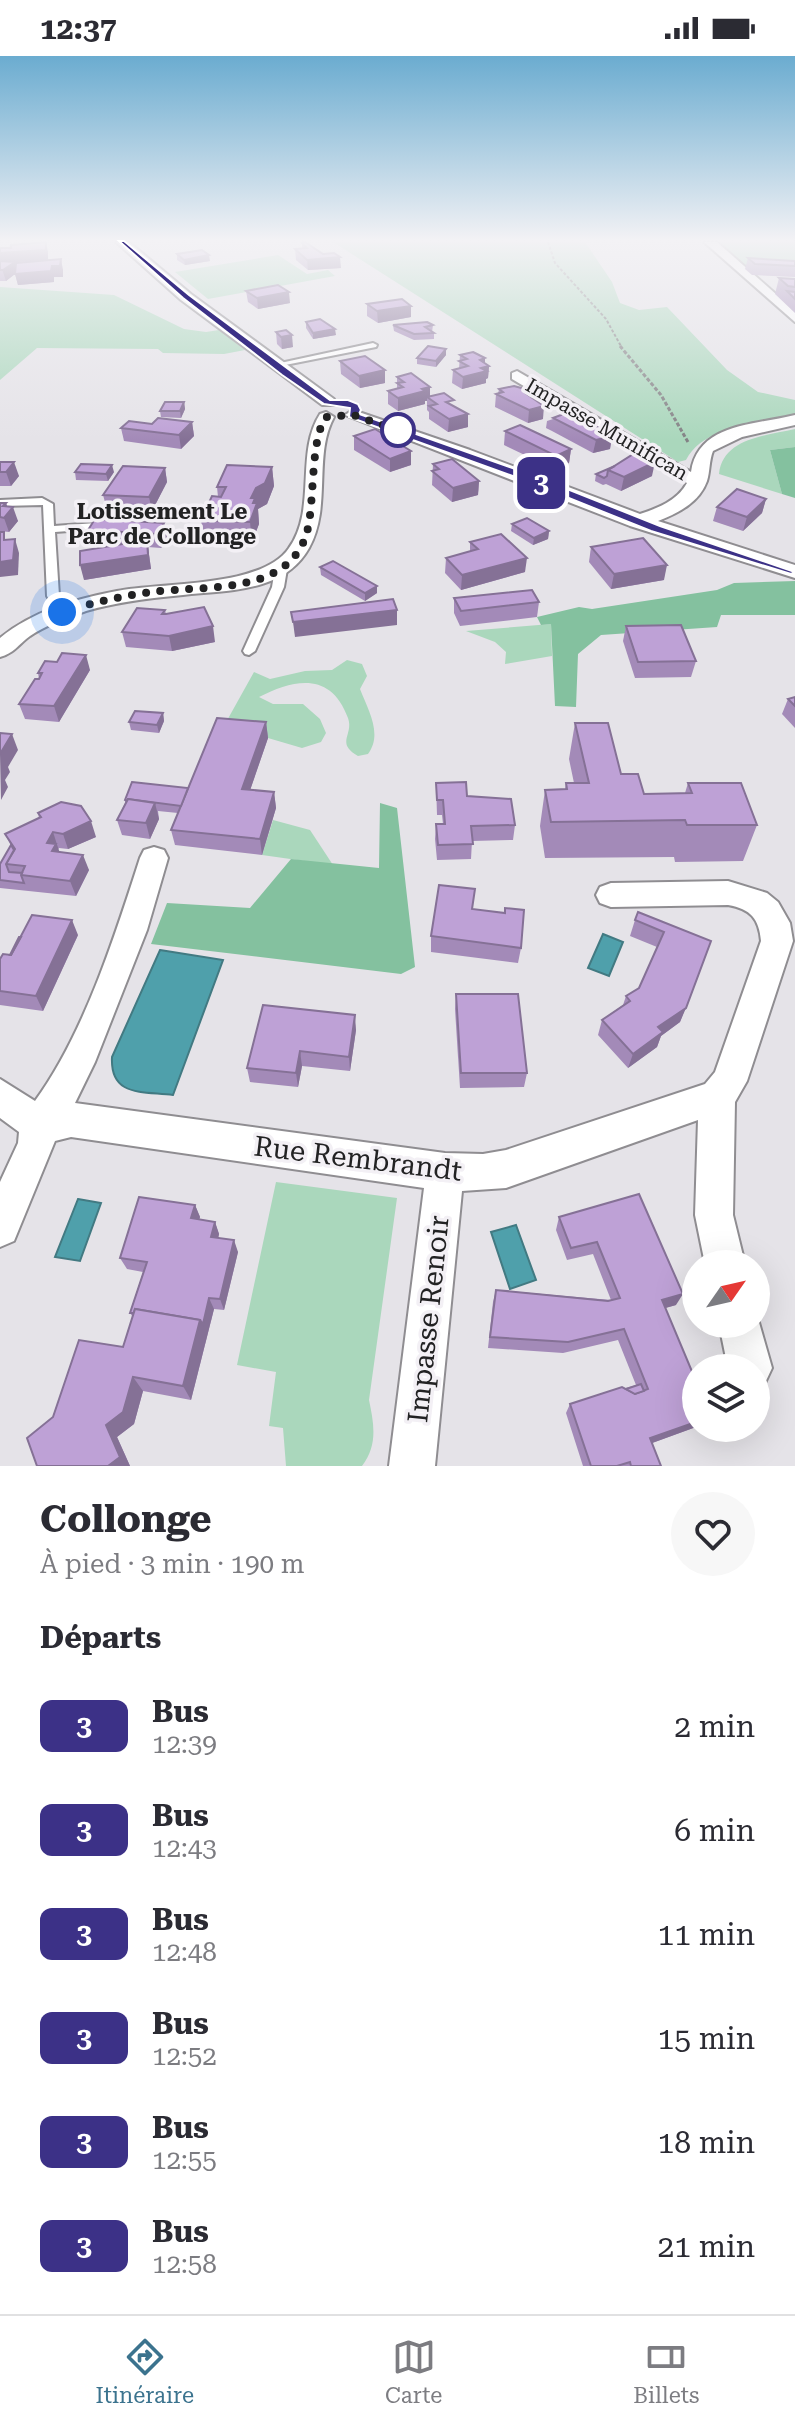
<!DOCTYPE html>
<html lang="fr">
<meta charset="utf-8">
<style>
body{margin:0;font-family:"Roboto Serif",serif;background:#f7f7f7;color:#2b2b33;height:100vh;display:flex;flex-direction:column;font-size:30px;white-space:nowrap}
*{box-sizing:border-box;margin:0}
p{font-size:26px;color:#7c7c81}
.icon{flex:none;width:44px;height:44px;fill:none;stroke:currentColor;stroke-width:2;stroke-linecap:round;stroke-linejoin:round}
.map{position:relative;height:1410px;overflow:hidden}
.panel{display:flex;flex-direction:column;background:#fff;flex:1}
.panel>*{flex:none}
.badge{padding:0 16px;border-radius:12px;font-size:28px;line-height:52px}
.needle{width:52px;rotate:56deg}
.fabs{position:absolute;left:682px;top:1194px;display:grid;gap:16px}
.fabs a{display:grid;place-items:center;width:88px;height:88px;border-radius:50%;background:#fff;box-shadow:0 8px 32px #0002;font-size:40px}
.you{position:absolute;width:40px;height:40px;margin:-20px;border:6px solid #fff;border-radius:50%;background:#1a73e8;box-shadow:0 0 0 12px #1a73e833}
.map>.badge{position:absolute;translate:-50% -50%;box-shadow:0 0 0 4px #fff}
h2{padding:0 40px;font-size:30px;line-height:72px}
.round{display:grid;place-items:center;flex:none;width:84px;height:84px;border-radius:42px;background:#f7f7f7}
.headline{display:flex;align-items:center;justify-content:space-between;height:136px;padding:0 40px}
h1{font-size:38px;font-weight:700;line-height:60px}
ul{padding:0;list-style:none}
li{display:flex;align-items:center;gap:24px;height:104px;padding:0 40px}
li div{flex:1}
li b{display:block;font-size:30px}
li em{font-style:normal}
li .badge{min-width:88px;font-weight:700;text-align:center}
.status{display:flex;justify-content:space-between;align-items:center;height:56px;padding:0 40px;background:#fff;direction:ltr}
.status svg{height:22px;fill:currentColor}
.menu{display:flex;justify-content:space-around;align-items:center;height:112px;border-top:2px solid #e1e1e2;background:#fff;font-size:22px;color:#7c7c81}
.menu a{display:grid;justify-items:center;gap:4px}
.menu .current{color:#3b738e}
.map>svg:first-child{display:block}
</style>
<div class="status"><b>12:37</b><svg viewBox="0 0 49 12"><path d="M0 12V9h3v3zM5 12V6h3v6zM10 12V3h3v9zM15 12V0h3v12zM26 1h20v11H26zM47 4h2v5h-2z"/></svg></div>
<div class="map">
<svg width="795" height="1410" viewBox="0 0 795 1410">
<rect width="100%" height="100%" fill="#e5e3e8"/>
<g fill="#aad7bc">
<path d="M333,186H585L612,226L620,247L639,254L667,251L727,314L758,336L795,344V358C760,370 705,368 686,404L678,406Z"/>
<path d="M716,186H795V214L742,211Z"/>
<path d="M278,199L307,218L328,214L335,220L208,243L175,216Z"/>
<path d="M0,231L114,239L184,273L206,276L219,274L245,294L224,298L163,297L158,293L37,292L0,324Z"/>
<path d="M795,373V391L770,394L782,438L719,418C723,382 765,380 795,373Z"/>
<path d="M551,568L552,600L505,608L506,596L495,586L466,575Z"/>
<path d="M347,604L362,608L367,620L360,633C368,654 383,678 368,698L358,700C335,687 354,679 348,662C331,615 294,623 259,641L273,648H303L320,663L326,677L321,686L302,692L268,682L220,677L254,616L270,623L305,615L332,614Z"/>
<path d="M273,764L310,774L333,809L262,799Z"/>
<path d="M276,1126L397,1142L369,1344C374,1368 378,1389 362,1410H286L283,1372L269,1370L276,1316L237,1309Z"/>
</g>
<g fill="#84c19f">
<path d="M795,391V442L782,438L770,394Z"/>
<path d="M795,525V559H721L717,571L601,579L578,598L576,651L555,650L551,568L541,569L537,561L579,551L592,553L717,534L734,527Z"/>
<path d="M380,747L397,752L415,911L401,918L151,888L167,847L250,852L291,803L379,812Z"/>
</g>
<g fill="#4fa0ab" stroke="#427a82" stroke-width="2">
<path d="M603,878L623,886L609,920L588,912Z"/>
<path d="M160,894L223,904L173,1039C142,1035 110,1041 112,1001Z"/>
<path d="M78,1143L101,1147L80,1205L55,1201Z"/>
<path d="M516,1169L536,1224L510,1233L491,1176Z"/>
</g>
<g fill="none" stroke-linecap="round" stroke-linejoin="round">
<defs>
<g id="lane">
<path d="M373,287L377,289L376,291L275,311L271,309Z"/>
<path d="M42,442L53,448L54,470L110,466L115,469L110,472L55,476L59,540L68,556L62,560L58,558L47,540L43,449L0,450V444Z"/>
<path d="M281,510L287,513L284,531L255,595L249,599L245,598L243,595L272,531L275,513Z"/>
</g>
<g id="street">
<path d="M116,186H129L191,238L334,343V349H322L181,244Z"/>
<path d="M704,186H717L795,255V266Z"/>
<path d="M517,315L691,416C698,367 755,369 795,359V369L742,381L713,395C709,405 710,416 707,425C699,447 678,457 658,465L795,509V522L630,470L345,359L353,354L470,394L640,458C658,452 677,445 687,427L512,323V317Z"/>
<path d="M326,356L334,361C313,399 332,451 309,492C284,537 227,534 183,539C150,542 117,546 86,555C67,562 46,569 30,580C19,588 13,598 0,601V582C33,555 75,543 117,535C163,526 262,532 289,492C317,453 295,397 320,358Z"/>
<path d="M154,791L164,794L168,802L147,874L95,1006L75,1047L445,1097L483,1098L506,1094L705,1028L715,1016L761,885C759,863 751,853 728,849L611,851L600,847L596,839L600,831L611,827L728,825L767,837L778,846L790,867L793,885L747,1025L735,1046L733,1159L745,1208H705L695,1159L698,1064L506,1132L462,1135L435,1410H389L424,1132L71,1081L55,1085L14,1185L0,1191V1126L18,1087L19,1076L0,1062V1023L35,1045C84,978 115,880 140,802L144,794Z"/>
<path d="M756,1256L772,1312L765,1327L756,1331V1312H728L719,1268H756Z"/>
</g>
</defs>
<use href="#lane" stroke="#8f8d91" stroke-width="4"/>
<use href="#street" stroke="#8f8d91" stroke-width="4"/>
<path stroke="#838285" stroke-width="2" stroke-dasharray="3 2" stroke-linecap="butt" d="M548,186L555,207L606,263L622,292"/>
<path stroke="#838285" stroke-width="3" stroke-dasharray="4 2" stroke-linecap="butt" d="M620,290L661,339L688,386"/>
<use href="#lane" fill="#fff" fill-rule="evenodd"/>
<use href="#street" fill="#fff" fill-rule="evenodd"/>
</g>
<g fill="#a38ab8">
<path d="M46,186L48,204L63,214V221H54V226L18,229L15,218L6,225H0V192Z"/>
<path d="M302,187L341,212L308,214L296,204L295,193L302,192Z"/>
<path d="M177,198L210,205L185,209L177,204Z"/>
<path d="M748,202L795,205V221L752,219L745,213Z"/>
<path d="M779,222L795,223V257L775,238Z"/>
<path d="M246,235L290,247L258,253L248,246Z"/>
<path d="M367,248L411,261L378,267L367,260Z"/>
<path d="M306,266L336,279L313,283L306,272Z"/>
<path d="M393,269H433L432,276L434,277V283L414,284L394,275Z"/>
<path d="M276,276L293,291L282,293L277,288Z"/>
<path d="M446,293V299L436,311L417,308V302Z"/>
<path d="M460,299L485,302V307L489,310L488,322L486,323V327L462,333L452,327L453,314L459,313Z"/>
<path d="M340,305L385,327L360,332L341,318Z"/>
<path d="M397,321L430,331V341L453,350L468,358V371L448,376L429,363V356L427,354V345H425V348L398,355L388,348V335L397,333Z"/>
<path d="M499,333L525,337L543,363L528,367L495,351L496,338H498Z"/>
<path d="M184,346L185,353L181,362L161,361L160,355Z"/>
<path d="M553,362L586,363L612,380L610,393L593,397L552,375L546,372L547,365L553,363Z"/>
<path d="M192,366L194,380L181,393L124,385L121,372L152,368Z"/>
<path d="M505,375L571,393L569,407L554,413L504,389Z"/>
<path d="M354,380L411,395V409L390,416L354,394Z"/>
<path d="M0,406L19,420L11,430H0Z"/>
<path d="M433,408L479,425L478,439L452,446L432,429Z"/>
<path d="M615,410L652,420L621,435L606,428L603,429L595,425L596,418Z"/>
<path d="M272,411L274,430L267,448L258,453L259,468L252,486L204,484L201,464L218,441L217,431Z"/>
<path d="M165,412L167,426L152,455L107,453L103,439Z"/>
<path d="M75,416H114L108,425L76,424Z"/>
<path d="M766,443L762,457L743,475L713,465L717,451Z"/>
<path d="M0,447H6L7,450L18,465L9,476L0,475Z"/>
<path d="M164,467L167,481L161,492L148,491L151,513L84,524L114,489L92,488L88,474Z"/>
<path d="M512,468L549,475L548,483L533,489L511,475Z"/>
<path d="M470,486L525,516L461,534L445,517L446,502L470,496Z"/>
<path d="M591,491L664,524L611,533L589,506Z"/>
<path d="M320,511L377,537L365,545L321,519Z"/>
<path d="M454,542L539,546L537,561L460,570L454,557Z"/>
<path d="M165,554L166,558L215,586L172,595L126,591L122,576Z"/>
<path d="M626,570L696,605L691,621L635,622L623,585Z"/>
<path d="M90,614L59,666L25,663L19,648L39,623L38,617Z"/>
<path d="M795,641V672L782,658L788,643Z"/>
<path d="M163,657L164,665L159,677L131,674L129,666Z"/>
<path d="M266,666L268,682L250,734L274,736L276,752L262,799L175,789L171,774L178,757L158,755L159,763L150,783L122,779L117,764L125,747V744L188,732Z"/>
<path d="M575,667L621,718L644,738L685,737L688,727L757,769L743,805L675,806L674,801L545,802L540,770L545,734L565,733L566,727H574L569,703Z"/>
<path d="M436,727L467,740L515,769L513,784L472,785L471,803L437,804L435,783L436,768H443L442,759H437Z"/>
<path d="M38,757L96,781L68,793L59,792L58,794L59,796L89,814L76,840L0,832V808L11,790L5,778L39,762Z"/>
<path d="M505,852L521,892L518,907L431,896V880L473,853L504,857Z"/>
<path d="M635,864L711,885L680,966L661,980L657,991L628,1012L598,979L602,964L623,949L626,940L639,932L657,891L630,880Z"/>
<path d="M78,879L43,955L0,949V903Z"/>
<path d="M456,938L527,1017L524,1031L460,1032L455,953Z"/>
<path d="M356,974L350,1015L302,1010L298,1031L250,1026L247,1012Z"/>
<path d="M639,1138L676,1249L665,1252L696,1325V1371L652,1387L661,1410H583L566,1357L570,1348L636,1329L618,1284L563,1297L488,1292L493,1246L496,1234L611,1244L593,1198L567,1204L556,1174L559,1161Z"/>
<path d="M195,1149L200,1161L199,1163L215,1166L219,1178L218,1182L238,1196L224,1254L214,1253L191,1344L143,1335L134,1368L117,1381L130,1410H37L53,1361L123,1291L133,1261L130,1257L143,1216L127,1213L120,1202Z"/>
</g>
<g fill="#857196">
<path d="M46,186L48,196V204L15,206L18,216L52,210L61,203L63,214V221H54V226L18,229L15,218L6,225L0,207V197Z"/>
<path d="M209,199L210,205L185,209L184,204Z"/>
<path d="M340,201L341,212L308,214L307,204Z"/>
<path d="M289,236L290,247L258,253L257,242Z"/>
<path d="M411,250V261L378,267L377,255Z"/>
<path d="M335,273L336,279L313,283V277Z"/>
<path d="M292,279L293,291L282,293L281,281Z"/>
<path d="M446,293V299L436,311V305Z"/>
<path d="M485,302V311L489,310L488,322L486,323V327L462,333L463,321L480,304Z"/>
<path d="M385,314V327L360,332L359,320Z"/>
<path d="M430,331V343L427,341V345H425V348L398,355V342Z"/>
<path d="M184,346L185,353L181,362L180,355Z"/>
<path d="M544,350L543,363L528,367L529,354Z"/>
<path d="M468,358V371L448,376L449,363Z"/>
<path d="M192,366L194,380L181,393L179,379Z"/>
<path d="M612,380L610,393L593,397L596,384Z"/>
<path d="M571,393L569,407L554,413L556,400Z"/>
<path d="M411,395V409L390,416V403Z"/>
<path d="M14,406L19,420L11,430L6,416Z"/>
<path d="M655,406L652,420L621,435L624,421Z"/>
<path d="M112,409L114,416L108,425L106,418Z"/>
<path d="M272,411L274,430L267,448L258,453L259,468L252,486L250,466L251,442L256,432Z"/>
<path d="M165,412L167,426L152,455L149,441Z"/>
<path d="M479,425L478,439L452,446L453,432Z"/>
<path d="M766,443L762,457L743,475L747,461Z"/>
<path d="M6,447L9,457L13,451L18,465L9,476L4,462L3,450Z"/>
<path d="M164,467L167,481L161,492L158,478Z"/>
<path d="M549,475L548,483L533,489L534,482Z"/>
<path d="M15,483L19,497L18,519L0,521V506Z"/>
<path d="M147,484L151,513L84,524L80,509Z"/>
<path d="M527,502L525,516L461,534L462,519Z"/>
<path d="M667,509L664,524L611,533L614,518Z"/>
<path d="M377,530V537L365,545V537Z"/>
<path d="M397,554V569L295,581L293,566Z"/>
<path d="M213,570L215,586L172,595L169,580Z"/>
<path d="M86,599L90,614L59,666L54,650Z"/>
<path d="M163,657L164,665L159,677L157,669Z"/>
<path d="M266,666L268,682L245,749L242,733Z"/>
<path d="M12,678L18,694L8,711L10,716L5,724L8,731L1,744L0,698Z"/>
<path d="M274,736L276,752L262,799L260,783Z"/>
<path d="M155,747L159,763L150,783L146,767Z"/>
<path d="M91,765L96,781L68,793L63,778Z"/>
<path d="M53,776L62,804L58,811L47,787Z"/>
<path d="M83,799L89,814L76,840L70,825Z"/>
<path d="M72,864L78,879L43,955L36,940Z"/>
<path d="M686,952L680,966L661,980L657,991L628,1012L633,998L658,971Z"/>
<path d="M355,959L356,974L350,1015L349,1001Z"/>
<path d="M300,995L302,1010L298,1031L296,1017Z"/>
<path d="M195,1149L200,1161L196,1175L191,1162Z"/>
<path d="M215,1166L219,1178L216,1193L211,1181Z"/>
<path d="M234,1184L238,1196L224,1254L220,1243Z"/>
<path d="M683,1238L676,1249L655,1255L662,1244Z"/>
<path d="M209,1242L214,1253L191,1344L183,1330L200,1264Z"/>
<path d="M133,1321L143,1335L134,1368L117,1381L130,1410H108L106,1369Z"/>
<path d="M696,1366V1371L644,1390L650,1382Z"/>
</g>
<g fill="#bea1d6" stroke="#857196" stroke-width="2">
<path d="M46,186V194L0,197V192H11V189Z"/>
<path d="M303,186H305L323,198L334,197L340,201L307,204L295,193L307,192L302,187Z"/>
<path d="M202,194L209,199L184,204L177,198Z"/>
<path d="M748,202L795,205V210L755,208Z"/>
<path d="M61,203L60,210H52L51,215L15,218L16,207Z"/>
<path d="M0,205L15,206L3,214H0Z"/>
<path d="M779,222L795,223V231L788,230Z"/>
<path d="M278,229L289,236L257,242L246,235Z"/>
<path d="M787,235L795,236V243Z"/>
<path d="M402,243L411,250L377,255L367,248Z"/>
<path d="M320,263L335,273L313,277L306,266Z"/>
<path d="M427,266L433,269L425,271L434,277L414,278L393,269Z"/>
<path d="M286,274L292,279L281,281L276,276Z"/>
<path d="M428,290L446,293L436,305L417,302Z"/>
<path d="M473,296L485,302L480,304L489,310L481,312L487,315L463,321L453,314L468,310L459,305L467,303L460,299Z"/>
<path d="M365,300L385,314L359,320L340,305Z"/>
<path d="M411,317L430,331L422,333L425,335L398,342L388,335L403,331L397,327L404,326L397,321Z"/>
<path d="M514,330L525,333L524,336L544,350L529,354L496,338L503,336L499,333Z"/>
<path d="M444,337L454,344L446,346L468,358L449,363L429,350L437,348L427,341Z"/>
<path d="M165,346H184L180,355H160Z"/>
<path d="M574,354L586,361L583,362L612,380L596,384L553,362Z"/>
<path d="M158,362L192,366L179,379L121,372L129,365L152,368Z"/>
<path d="M520,369L571,393L556,400L505,375Z"/>
<path d="M375,373L411,395L390,403L354,380Z"/>
<path d="M635,397L655,406L624,421L608,414Z"/>
<path d="M452,403L479,425L453,432L432,415L439,413L433,408Z"/>
<path d="M0,406H14L6,416H0Z"/>
<path d="M81,408L112,409L106,418L75,416Z"/>
<path d="M227,409L272,411L265,427L256,432L251,442H255L253,447H257L250,466L201,464L212,440L221,441L226,431H217Z"/>
<path d="M123,410L165,412L149,441L103,439Z"/>
<path d="M615,410L608,414L607,420L604,422L596,418Z"/>
<path d="M737,433L766,443L747,461L717,451Z"/>
<path d="M0,447H6L3,450L13,451L4,462L0,461Z"/>
<path d="M527,462L549,475L534,482L512,468Z"/>
<path d="M95,463L164,467L158,478L88,474Z"/>
<path d="M0,476H4V484L15,483L13,504L0,506Z"/>
<path d="M501,478L527,502L462,519L446,502L478,493L470,486Z"/>
<path d="M643,482L667,509L614,518L591,491Z"/>
<path d="M147,484L148,499L80,509V495Z"/>
<path d="M333,505L377,530L365,537L320,511Z"/>
<path d="M532,534L539,546L461,555L454,542Z"/>
<path d="M393,543L397,554L293,566L291,556Z"/>
<path d="M204,551L213,570L169,580L122,576L137,552L165,554L162,558H166Z"/>
<path d="M681,569L696,605L638,606L626,570Z"/>
<path d="M62,597L86,599L54,650L19,648L35,623H39L42,617H38L45,605L57,606Z"/>
<path d="M795,641V650L788,643Z"/>
<path d="M135,655L163,657L157,669L129,666Z"/>
<path d="M217,662L266,666L242,733L274,736L260,783L171,774Z"/>
<path d="M575,667H608L621,718H638L644,738L692,737L688,727H741L757,769H687L685,764L551,766L545,734L567,733L566,727H589Z"/>
<path d="M0,677L12,678L0,698Z"/>
<path d="M132,726L188,732L181,750L128,743L127,745L125,744Z"/>
<path d="M466,726L467,740L511,743L515,769L471,770L473,788L438,789L436,768H445L443,744H437L436,727Z"/>
<path d="M128,743L155,747L146,767L117,764Z"/>
<path d="M61,746L81,750L91,765L63,778L53,776L47,787L56,788L52,795L83,799L70,825L21,819L25,810L6,808L15,793L5,778L41,761L38,757Z"/>
<path d="M11,789L14,794L6,808L9,816L22,817L21,819L24,827L0,824V808Z"/>
<path d="M439,829L475,833L472,853L505,857V852L524,854L521,892L431,880Z"/>
<path d="M638,856L711,885L686,952L658,971L663,976L633,998L602,964L630,945L626,940L639,932L664,876L635,864Z"/>
<path d="M32,859L72,864L36,940L0,935V903L3,898L11,899Z"/>
<path d="M19,881H21L11,899H10Z"/>
<path d="M456,938H518L527,1017H461Z"/>
<path d="M263,949L355,959L349,1001L300,995L296,1017L247,1012Z"/>
<path d="M639,1138L683,1238L662,1244L696,1325V1366L650,1382L661,1410H631L630,1406L617,1410H591L570,1348L622,1331L635,1338L648,1333L624,1273L568,1286L490,1281L496,1234L608,1245L620,1242L597,1186L571,1192L559,1161Z"/>
<path d="M139,1141L195,1149L191,1162L215,1166L211,1181L234,1184L220,1243L209,1242L203,1268L200,1264L135,1253L134,1257H130L147,1206L120,1202Z"/>
<path d="M135,1253L200,1264L183,1330L133,1321L123,1356L106,1369L120,1401L108,1410H37L27,1382L53,1361L79,1284L123,1291Z"/>
<path d="M641,1328L644,1335L635,1338L626,1333Z"/>
</g>
<linearGradient id="sky" x2="0" y2="1"><stop stop-color="#6bacd0"/><stop offset="0.48" stop-color="#f3f2f5"/><stop offset="1" stop-color="#f3f2f5" stop-opacity="0"/></linearGradient>
<rect width="795" height="384" fill="url(#sky)"/>
<path fill="#3c3187" stroke="#fff" stroke-width="2" d="M119,185H124L189,239L330,344H348L358,348L361,354L359,358L532,419L660,470L795,516L791,518L651,475L524,424L349,361L350,352L324,348L282,319L183,242Z"/>
<g fill="none" stroke-linecap="round" stroke-linejoin="round">
<path stroke="#222223" stroke-width="8" stroke-dasharray="0 14.4" d="M62,556C92,547 121,540 152,536C205,529 289,540 307,476C315,446 310,383 326,361L353,359L398,374"/>
</g>
<circle fill="#fff" stroke="#3c3187" stroke-width="4" cx="398" cy="374" r="16"/>
<g text-anchor="middle" stroke-width="7" stroke-linejoin="round" paint-order="stroke">
<g font-size="20" fill="#222223" stroke="#f3f0f5">
<text transform="translate(607 373) rotate(30)" y="7">Impasse Munifican</text>
</g>
<g font-size="22" font-weight="bold" fill="#222223" stroke="#f3f0f5">
<text x="162" y="463">Lotissement Le<tspan x="162" dy="25">Parc de Collonge</tspan></text>
</g>
<g font-size="28" fill="#222223" stroke="#f3f0f5">
<text transform="translate(358 1102) rotate(7)" y="10">Rue Rembrandt</text>
<text transform="translate(428 1263) rotate(-84)" y="10">Impasse Renoir</text>
</g>
</g>
</svg>
<div class="fabs">
<a><svg class="needle" viewBox="-14 -14 28 28"><path d="M0-13l5 13h-10z" fill="#e53935"/><path d="M0 13l5-13h-10z" fill="#7c7c81"/></svg></a>
<a><svg class="icon" aria-label="layers" viewBox="0 0 24 24"><path d="M12 4l9 5-9 5-9-5zM3 14l9 5 9-5"/></svg></a>
</div>
<div class="you" style="left:62px;top:556px"></div>
<b class="badge" style="left:541px;top:427px;background:#3c3187;color:#fff">3</b>
</div>
<section class="panel">
<div class="headline"><div><h1>Collonge</h1><p>À pied · 3 min · 190 m</p></div><a class="round"><svg class="icon" aria-label="heart" viewBox="0 0 24 24"><path d="M12 20l-8-8c-3-5 5-10 8-4 3-6 11-1 8 4z"/></svg></a></div>
<h2>Départs</h2>
<ul>
<li><span class="badge" style="background:#3c3187;color:#fff">3</span><div><b>Bus</b><p>12:39</p></div><em>2 min</em></li>
<li><span class="badge" style="background:#3c3187;color:#fff">3</span><div><b>Bus</b><p>12:43</p></div><em>6 min</em></li>
<li><span class="badge" style="background:#3c3187;color:#fff">3</span><div><b>Bus</b><p>12:48</p></div><em>11 min</em></li>
<li><span class="badge" style="background:#3c3187;color:#fff">3</span><div><b>Bus</b><p>12:52</p></div><em>15 min</em></li>
<li><span class="badge" style="background:#3c3187;color:#fff">3</span><div><b>Bus</b><p>12:55</p></div><em>18 min</em></li>
<li><span class="badge" style="background:#3c3187;color:#fff">3</span><div><b>Bus</b><p>12:58</p></div><em>21 min</em></li>
</ul>
</section>
<nav class="menu">
<a class="current"><svg class="icon" aria-label="directions" viewBox="0 0 24 24"><path d="M12 3l9 9-9 9-9-9zM9 14v-3h6M13 9l2 2-2 2"/></svg>Itinéraire</a>
<a><svg class="icon" aria-label="map" viewBox="0 0 24 24"><path d="M3 6l6-2 6 2 6-2v14l-6 2-6-2-6 2zM9 4v14M15 6v14"/></svg>Carte</a>
<a><svg class="icon" aria-label="tickets" viewBox="0 0 24 24"><path d="M3 7h18v10H3zM15 7v10"/></svg>Billets</a>
</nav>
